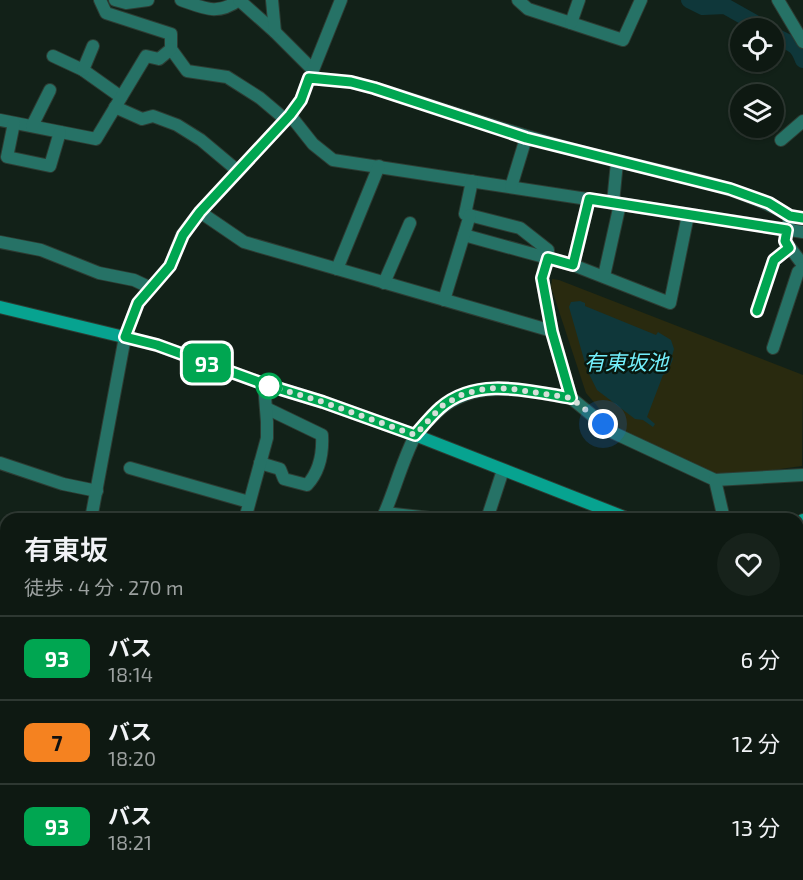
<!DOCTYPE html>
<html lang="ja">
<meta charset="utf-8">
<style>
body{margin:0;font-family:"Exo 2","Noto Sans JP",sans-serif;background:#17221b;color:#f1f3f6;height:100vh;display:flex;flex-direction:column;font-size:22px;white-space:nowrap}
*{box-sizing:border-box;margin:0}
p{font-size:20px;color:#9ba09f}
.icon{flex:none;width:33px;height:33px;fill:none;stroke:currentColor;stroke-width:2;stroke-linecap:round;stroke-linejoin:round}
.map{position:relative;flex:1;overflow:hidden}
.side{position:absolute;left:0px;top:513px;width:804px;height:368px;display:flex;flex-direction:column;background:#0e1912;border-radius:18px 18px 0 0;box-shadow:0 2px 4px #0004,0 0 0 2px #2e3832}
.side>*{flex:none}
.badge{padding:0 12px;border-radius:9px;font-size:21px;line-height:39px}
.tools{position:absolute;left:730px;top:18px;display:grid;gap:12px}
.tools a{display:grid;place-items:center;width:54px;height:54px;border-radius:50%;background:#0e1912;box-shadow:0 2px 4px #0004,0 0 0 2px #2e3832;font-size:30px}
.you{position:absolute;width:30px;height:30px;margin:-15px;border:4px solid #fff;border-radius:50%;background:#1a73e8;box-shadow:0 0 0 9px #1a73e833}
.map>.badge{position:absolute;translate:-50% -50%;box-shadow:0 0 0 3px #fff}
.round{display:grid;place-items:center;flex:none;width:63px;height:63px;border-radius:32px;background:#17221b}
.head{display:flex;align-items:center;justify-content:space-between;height:102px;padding:0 24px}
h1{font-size:28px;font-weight:600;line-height:45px}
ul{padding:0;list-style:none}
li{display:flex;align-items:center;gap:18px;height:84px;padding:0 24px;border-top:2px solid #2e3832}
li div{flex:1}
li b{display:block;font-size:22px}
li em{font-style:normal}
li .badge{min-width:66px;font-weight:700;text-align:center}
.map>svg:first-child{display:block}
</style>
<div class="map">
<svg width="803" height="880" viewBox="0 0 803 880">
<rect width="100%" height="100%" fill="#122118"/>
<path fill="#292a0f" d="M552,279L559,280L803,375L802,466L721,477L623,430L609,420L586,393L551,287Z"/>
<path fill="#0f373a" d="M580,301L585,303V306L656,335L658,332L671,340L674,349L672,356L673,359L667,373L663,375L647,417L655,424L653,427L643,420L635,419L597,390L587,370L569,307L571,302Z"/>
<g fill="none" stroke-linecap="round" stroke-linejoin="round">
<g stroke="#0f373a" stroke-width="16">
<path d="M689,0L703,7L725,6L764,28"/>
<path d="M774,35C789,45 796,40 803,60"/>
</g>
<defs>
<g id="street">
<path d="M100,0L106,13L171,34V49L187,71L227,77L260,98L286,120"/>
<path d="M115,0L126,3L148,0"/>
<path d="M181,0C204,8 217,16 239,0"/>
<path d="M239,0L275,32L312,69"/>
<path d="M272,0L275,32"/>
<path d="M518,0L528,9L623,40L641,0"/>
<path d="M778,0L803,42"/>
<path d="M571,23L579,0"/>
<path d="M53,56L83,70L121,97"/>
<path d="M83,70L93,46"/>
<path d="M310,78L351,82L374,88C446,110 517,135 589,154C656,172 730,181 790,216L785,241L803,265"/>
<path d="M115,107L142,119L153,116L177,125L201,140L238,171"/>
<path d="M290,115L313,144L333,160L803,232"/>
<path d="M0,120L96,139L146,56L159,59L171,49"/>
<path d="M14,123L7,157L50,166L60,132"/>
<path d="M32,126L50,90"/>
<path d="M781,140L803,121"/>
<path d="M472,181L465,214L520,228L548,250L542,278L552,331"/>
<path d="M511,187L526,138"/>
<path d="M613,203L617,162"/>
<path d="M200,212L244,242L552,331L571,398L614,433L715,480L803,475"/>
<path d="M790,216L803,218"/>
<path d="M464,235L573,265L670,303L688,215"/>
<path d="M0,242L41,250L99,273L134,280L151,288"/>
<path d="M573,265L589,199"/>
<path d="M337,269L379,166"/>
<path d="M604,276L620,204"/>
<path d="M384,283L410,223"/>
<path d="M444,300L470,215"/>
<path d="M757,311L774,260L789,248"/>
<path d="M773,348L798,272L803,268"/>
<path d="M0,463L63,484L97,491"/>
<path d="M260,463L280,469L284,479L307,485C319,472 323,453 322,435L266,408"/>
<path d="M130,468L249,502"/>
<path d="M715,480L724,519"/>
<path d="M385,513L439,519"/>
<path d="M91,519L125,337L138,303L170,266L182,235L200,212L290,115L301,100L341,0"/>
<path d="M245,519L267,438V422L264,384"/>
<path d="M382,519C394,493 401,464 414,438C418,430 426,423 432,417C470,376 521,390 571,398"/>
<path d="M487,519L503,470"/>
<path d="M0,531V537"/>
<path d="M0,640H6"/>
<path d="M798,681L803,685"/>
<path d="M798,723L803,710"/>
<path d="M798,771L803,772"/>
<path d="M0,799L6,800"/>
<path d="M798,857L803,858"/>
<path d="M58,880V874"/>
<path d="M145,880L147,874"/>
<path d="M200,880L202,874"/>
<path d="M235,880L236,874"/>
<path d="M318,880L319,874"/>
<path d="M355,880L356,874"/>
<path d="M453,880V874"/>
<path d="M509,880L510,874"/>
<path d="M547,880L548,874"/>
<path d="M591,880V874"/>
<path d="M747,880L748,874"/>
<path d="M792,880L794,874"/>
</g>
<g id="secondary">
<path d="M0,307L157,345L264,384L323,402L415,435L629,519"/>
<path d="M798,539L803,520"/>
<path d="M798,582L803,584"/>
<path d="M683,880L686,874"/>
</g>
</defs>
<use href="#street" stroke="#2d3c33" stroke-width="14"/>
<use href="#secondary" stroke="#2d3c33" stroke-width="14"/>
<use href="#street" stroke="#267266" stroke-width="12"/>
<use href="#secondary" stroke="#07a390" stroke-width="12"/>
</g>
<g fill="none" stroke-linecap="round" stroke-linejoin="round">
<defs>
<path id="line" d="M757,311L774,260L789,248L785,241L787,230L589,199L573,265L548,258L542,278L552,332L571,398C529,391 476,376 440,408C431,416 423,426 415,435L323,402L264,384L157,345L125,337L138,303L170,266L183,235L200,212L290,115L301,100L309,78L351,82L374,88L526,138L730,189L769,203L790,216L803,218"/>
</defs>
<use href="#line" stroke="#fff" stroke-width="14"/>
<use href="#line" stroke="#00a651" stroke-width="9"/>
<path stroke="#d6dfd9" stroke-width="6" stroke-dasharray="0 10.8" d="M269,386L264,384L323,402L415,435L442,406L463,394L489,388L513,389L571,398L603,424"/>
</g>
<circle fill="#fff" stroke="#00a651" stroke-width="3" cx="269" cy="386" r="12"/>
<g text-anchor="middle" stroke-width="5" stroke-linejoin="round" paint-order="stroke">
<g font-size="21" font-style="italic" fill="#73effb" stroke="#09180f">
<text x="626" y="370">有東坂池</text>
</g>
</g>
</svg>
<div class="tools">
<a><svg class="icon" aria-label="locate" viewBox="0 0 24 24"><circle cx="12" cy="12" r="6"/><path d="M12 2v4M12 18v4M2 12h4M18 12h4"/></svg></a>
<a><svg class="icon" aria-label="layers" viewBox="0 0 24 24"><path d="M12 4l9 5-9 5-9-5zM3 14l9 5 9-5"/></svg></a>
</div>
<div class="you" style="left:603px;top:424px"></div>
<b class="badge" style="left:207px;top:363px;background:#00a651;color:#fff">93</b>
<section class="side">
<div class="head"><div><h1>有東坂</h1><p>徒歩 · 4 分 · 270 m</p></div><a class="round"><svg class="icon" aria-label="heart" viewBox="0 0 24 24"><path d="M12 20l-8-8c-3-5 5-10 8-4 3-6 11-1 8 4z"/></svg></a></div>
<ul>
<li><span class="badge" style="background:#00a651;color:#fff">93</span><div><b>バス</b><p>18:14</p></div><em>6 分</em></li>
<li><span class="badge" style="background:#f58220;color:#111">7</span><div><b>バス</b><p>18:20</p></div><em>12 分</em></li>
<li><span class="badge" style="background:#00a651;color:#fff">93</span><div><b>バス</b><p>18:21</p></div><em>13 分</em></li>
</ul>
</section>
</div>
